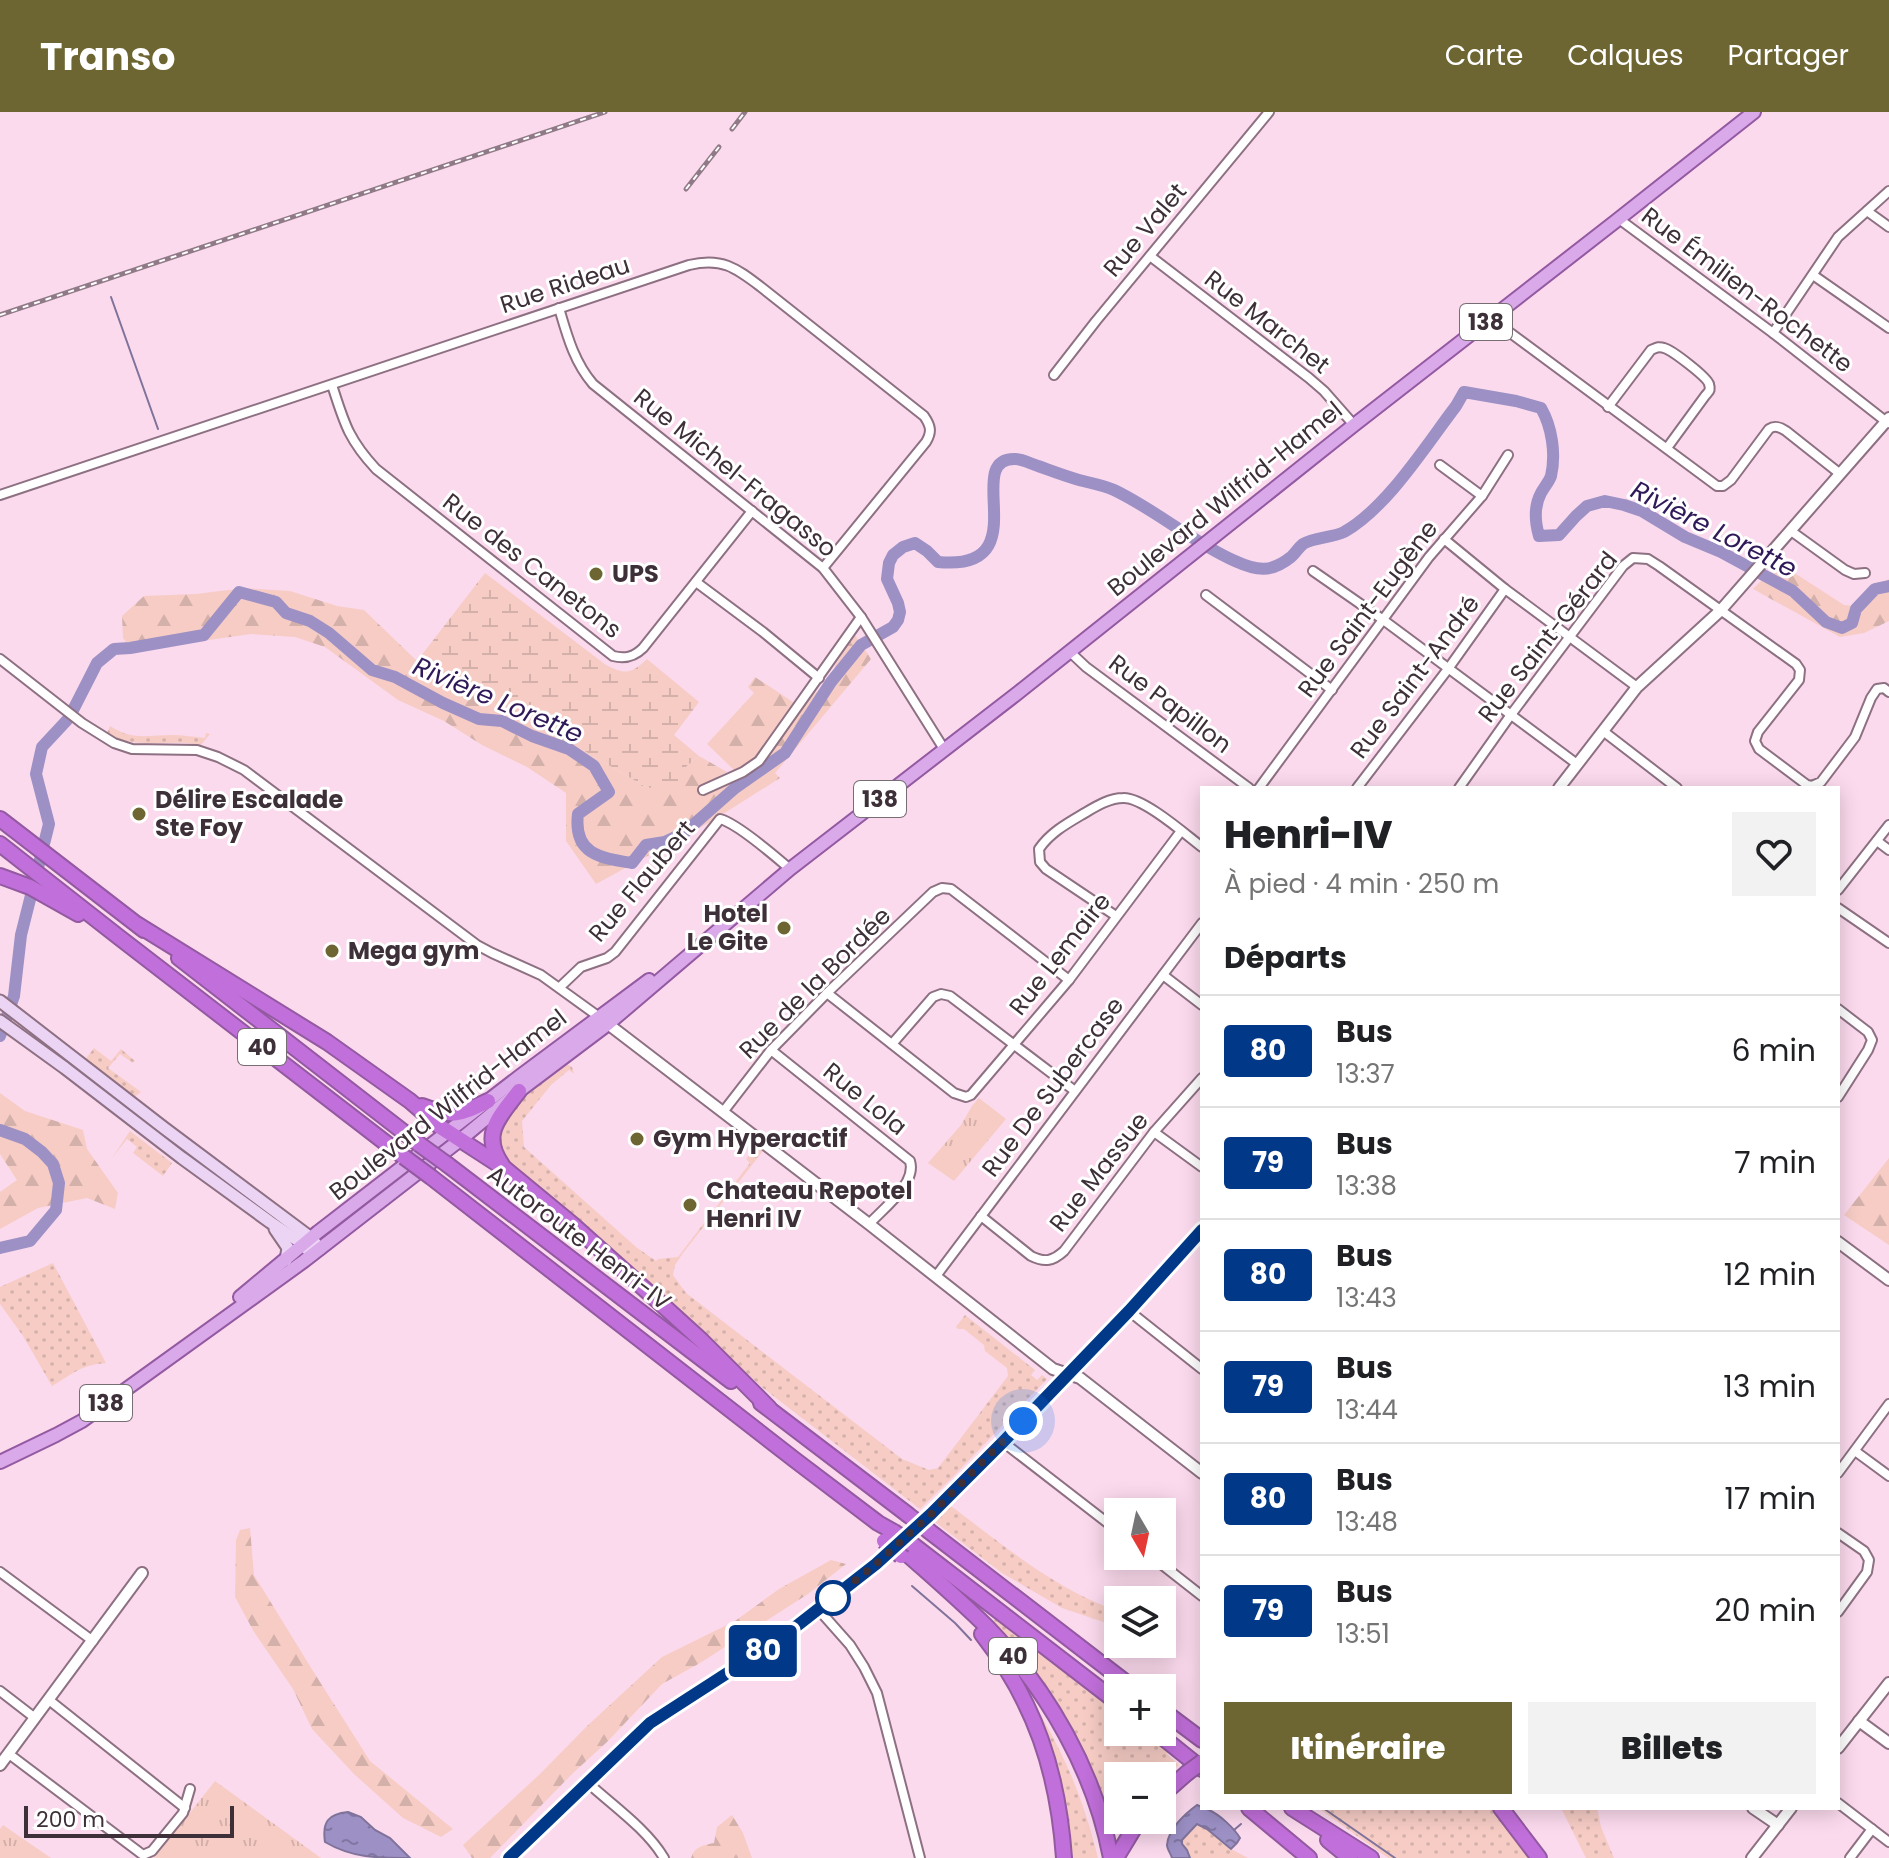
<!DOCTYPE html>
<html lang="fr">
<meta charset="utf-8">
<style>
body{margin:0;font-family:Poppins,sans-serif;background:#f2f2f2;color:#202124;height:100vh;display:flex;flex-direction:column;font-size:30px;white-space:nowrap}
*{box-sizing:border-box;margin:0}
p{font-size:26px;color:#757577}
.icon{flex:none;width:44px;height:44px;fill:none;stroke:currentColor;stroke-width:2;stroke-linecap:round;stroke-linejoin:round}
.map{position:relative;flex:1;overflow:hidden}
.drawer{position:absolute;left:1200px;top:674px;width:640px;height:1024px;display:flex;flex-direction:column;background:#fff;border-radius:0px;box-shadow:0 4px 20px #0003}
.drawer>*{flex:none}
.badge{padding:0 16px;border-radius:6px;font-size:28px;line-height:52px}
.needle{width:52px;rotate:171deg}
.fabs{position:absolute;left:1104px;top:1386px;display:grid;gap:16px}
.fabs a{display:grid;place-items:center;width:72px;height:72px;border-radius:0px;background:#fff;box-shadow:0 4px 20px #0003;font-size:40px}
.scale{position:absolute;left:24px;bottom:20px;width:210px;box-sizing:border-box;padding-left:8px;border:4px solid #3d3038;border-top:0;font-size:22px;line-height:28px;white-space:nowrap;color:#3d3038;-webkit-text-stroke:6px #fff;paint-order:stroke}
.you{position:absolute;width:40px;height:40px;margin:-20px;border:6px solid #fff;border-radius:50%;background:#1a73e8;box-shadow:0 0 0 12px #1a73e833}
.map>.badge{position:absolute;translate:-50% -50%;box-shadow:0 0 0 4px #fff}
h2{padding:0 24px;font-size:30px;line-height:72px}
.round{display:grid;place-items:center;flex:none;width:84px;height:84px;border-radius:0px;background:#f2f2f2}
.summary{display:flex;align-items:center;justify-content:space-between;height:136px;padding:0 24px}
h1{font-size:38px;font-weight:800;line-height:60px}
.cta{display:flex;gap:16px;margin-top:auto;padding:16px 24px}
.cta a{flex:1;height:92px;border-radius:0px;background:#6d6532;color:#fff;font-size:32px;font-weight:800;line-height:92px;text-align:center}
.cta a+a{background:#f2f2f2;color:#202124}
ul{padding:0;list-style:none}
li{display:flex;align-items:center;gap:24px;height:112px;padding:0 24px;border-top:2px solid #e0e0e0}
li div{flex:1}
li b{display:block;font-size:30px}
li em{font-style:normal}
li .badge{min-width:88px;font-weight:700;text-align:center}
header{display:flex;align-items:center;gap:48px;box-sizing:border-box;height:112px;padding:0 40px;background:#6d6532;color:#fff}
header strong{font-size:38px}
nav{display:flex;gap:44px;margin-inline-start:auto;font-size:28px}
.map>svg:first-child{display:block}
</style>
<header>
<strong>Transo</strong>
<nav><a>Carte</a><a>Calques</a><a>Partager</a></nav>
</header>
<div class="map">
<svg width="1889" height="1746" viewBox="0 0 1889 1746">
<defs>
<pattern id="grass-dots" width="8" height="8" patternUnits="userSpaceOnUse" patternTransform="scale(2)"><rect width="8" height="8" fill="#f6ccc5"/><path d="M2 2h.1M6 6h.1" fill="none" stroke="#d4b0aa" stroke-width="1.8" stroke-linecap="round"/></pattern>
<pattern id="forest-firs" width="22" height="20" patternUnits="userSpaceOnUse" patternTransform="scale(2)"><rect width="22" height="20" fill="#f6ccc5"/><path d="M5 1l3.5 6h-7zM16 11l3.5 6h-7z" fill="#d4b0aa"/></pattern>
<pattern id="wetland-marsh" width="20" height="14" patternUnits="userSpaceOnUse" patternTransform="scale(2)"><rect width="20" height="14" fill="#f6ccc5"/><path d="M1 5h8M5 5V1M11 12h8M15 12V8" fill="none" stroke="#d4b0aa"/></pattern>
<pattern id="park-tufts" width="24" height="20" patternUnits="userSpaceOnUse" patternTransform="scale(2)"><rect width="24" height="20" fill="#f6ccc5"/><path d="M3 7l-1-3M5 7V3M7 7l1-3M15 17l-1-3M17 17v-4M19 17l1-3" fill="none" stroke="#d4b0aa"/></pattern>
<pattern id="water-ripples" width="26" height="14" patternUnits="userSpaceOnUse" patternTransform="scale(2)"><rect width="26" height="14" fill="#9c90c5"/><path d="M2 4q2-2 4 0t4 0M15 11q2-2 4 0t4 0" fill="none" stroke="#8076a1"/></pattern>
</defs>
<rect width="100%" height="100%" fill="#fbdaed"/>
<g fill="url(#grass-dots)">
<path d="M110,614C133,629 148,623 173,623C183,623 194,625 205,626L206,621L210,622L201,633C168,626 136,639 107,621Z"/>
<path d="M94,936L111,949L121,937L135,949L133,951L120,942L108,956L141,980L134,985L84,949Z"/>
<path d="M567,952L572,955L574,962L569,958L551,973L522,1009L524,1035L636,1135L656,1149L658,1147L678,1145L750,1051L746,1047L755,1035L757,1034L763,1039L683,1141L675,1153L673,1163L686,1181L902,1347L929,1358L938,1356L1008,1264L1007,1256L985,1239L984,1233L964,1217H958L956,1215L965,1203L1035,1258L1031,1263L1037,1268L1042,1263L1047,1267L950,1368L920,1397L763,1276L582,1113L506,1051L499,1042C499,1033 498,1023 501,1016C510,992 547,968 567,952Z"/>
<path d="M130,1019L172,1051L163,1064L133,1041L137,1035L127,1027L112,1046Z"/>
<path d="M53,1151L106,1251C80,1253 73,1262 52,1274L23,1224L0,1192V1175Z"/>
<path d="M951,1394C1003,1433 1056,1478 1118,1499V1515L1062,1496L1002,1461L935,1410Z"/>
<path d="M995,1507L1118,1602V1620H1141L1167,1640V1642L1179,1653L1162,1667V1664H1118V1708H1125L1116,1722L1110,1698L1106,1699C1081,1624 1045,1569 993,1510Z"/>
<path d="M1026,1574C1039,1601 1054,1625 1066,1652C1080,1682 1090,1714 1098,1746H1068L1025,1575Z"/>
<path d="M1318,1696H1491L1509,1717L1530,1746H1388Z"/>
<path d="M1561,1696H1597L1601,1715L1614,1746H1586Z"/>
<path d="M1198,1712L1207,1717L1231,1737L1248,1746H1190L1187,1738L1182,1732V1727Z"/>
</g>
<g fill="url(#forest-firs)">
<path d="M1779,451L1844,493L1855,494L1885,469L1889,467V509L1864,521L1840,525L1753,477Z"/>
<path d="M244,476L290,479L337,494L364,498L417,549L452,572L559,624L646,675L682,658L699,644L727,660L700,674L705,683L744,662L762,648L815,581L833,567L835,553L855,523L871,547L775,661L780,666L712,709L596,772L566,729V681L527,655L482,633L444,609L398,588L325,535L295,525L251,522L132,539L123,526L122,504L144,484L196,482Z"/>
<path d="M755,565L796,592L758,647L734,658L707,632L754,581L748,575Z"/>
<path d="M0,981L25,999L83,1018L87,1037L118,1081L115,1097L87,1086L38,1096L0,1117V1080L17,1068L0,1042Z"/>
<path d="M1889,1046V1133L1844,1103Z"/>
<path d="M250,1416L254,1463L313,1559L370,1649L453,1717L441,1725L403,1706L354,1662L312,1617L293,1577L254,1520L235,1485L236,1428L240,1418Z"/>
<path d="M831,1448L846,1452L808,1482L700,1551L662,1572L607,1630L573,1661L490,1746H472L463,1733L540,1662L587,1614L662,1545L735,1509L779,1477Z"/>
<path d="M732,1703L743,1721L752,1746H691C694,1735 703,1733 714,1731L717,1715Z"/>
</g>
<path fill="url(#wetland-marsh)" d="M485,461L606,553C626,563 631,562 647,547L699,590L674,623L699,644L682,658L676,680L646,675L559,624L452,572L417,549Z"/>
<g fill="url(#park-tufts)">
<path d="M979,986L1006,1007L954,1069L928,1051L961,1013L972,994Z"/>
<path d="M215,1669L321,1746H154Z"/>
<path d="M3,1713L51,1746H0V1717Z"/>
</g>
<g fill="url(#water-ripples)" stroke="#80739b" stroke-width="2">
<path d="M1197,1693C1201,1695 1205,1696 1209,1698C1220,1703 1234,1716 1240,1726L1237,1731L1231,1737L1207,1717L1197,1712L1182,1728V1732L1187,1738L1190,1746H1172C1171,1742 1167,1737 1167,1733C1168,1717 1186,1701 1197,1693Z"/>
<path d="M348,1700L361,1705L375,1718L390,1726L410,1746C377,1746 352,1746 325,1730C322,1710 328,1702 348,1700Z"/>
</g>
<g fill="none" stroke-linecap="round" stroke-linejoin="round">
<g stroke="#80739b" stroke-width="2">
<path d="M111,185L158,317"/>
<path d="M912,1474L955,1511L971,1528"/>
<path d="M1323,1696L1395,1746"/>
<path d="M1234,1718L1241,1712"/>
</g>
<g stroke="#9c90c5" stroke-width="12">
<path d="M0,924L14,884L21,823L49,712L36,662L42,635L69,606L97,551L114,537L130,536L204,523L239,480L276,490L286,501L310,509L329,521L372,558L395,565L443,591L479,607L502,609L532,624L569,637L594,654L609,680L578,702C573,742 600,746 632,751L646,733L665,730L684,721L735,676L785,641L831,570L861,533L893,515L898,508L900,500L898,491L887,467L889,451L893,443L903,435L915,431L927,439L938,450C1040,460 960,346 1015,347C1023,347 1031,352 1038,354C1052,359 1065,364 1079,368C1090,371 1103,373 1114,378C1156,398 1192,430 1235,449C1257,459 1271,461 1291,445C1295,442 1298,436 1303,432C1314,425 1332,426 1344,420C1387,396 1426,333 1456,294L1464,280L1516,289L1541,296C1552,315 1556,342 1551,364C1549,370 1544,375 1541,381C1534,394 1535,410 1539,424L1559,423L1576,404L1587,394L1605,389L1624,393L1642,399L1685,425L1721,440L1793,479L1826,510L1842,516L1852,511L1856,497L1875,477L1889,474"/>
<path d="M0,1018L25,1027L42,1040L53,1052L59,1071L56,1098L30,1129L0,1136"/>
</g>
<defs>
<g id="minor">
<path d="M1867,99L1889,115"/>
<path d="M1619,107L1773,221L1888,311"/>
<path d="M1150,144L1309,266L1324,279L1354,313"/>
<path d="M1813,163L1889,216"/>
<path d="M559,196C567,223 574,250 593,272L823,456L861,505L944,637"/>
<path d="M1493,205L1501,214L1717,374H1723L1731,368L1769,317C1775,313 1780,315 1786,319L1839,361"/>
<path d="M1773,221L1838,125L1889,79"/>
<path d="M1054,263L1096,209L1269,0"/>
<path d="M332,273C344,310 348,327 376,357L613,544C625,547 634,545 643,536L752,399"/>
<path d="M1608,295L1651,238C1656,236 1658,234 1664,236C1672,238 1707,265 1709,272C1711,279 1709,279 1705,284L1667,336"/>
<path d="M1440,353L1482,384"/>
<path d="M0,383L689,153C722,145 736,156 761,175L924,304C931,314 932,320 926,330L823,456"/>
<path d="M1791,419L1845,458L1854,462L1865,461"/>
<path d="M1444,427L1505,477L1637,575"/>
<path d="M1313,459L1382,507L1577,652"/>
<path d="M696,470L763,520L819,566"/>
<path d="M1206,483L1332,578"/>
<path d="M1069,539L1086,555L1249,676"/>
<path d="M0,547L82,611L114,631L132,637L197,638L218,645L244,658L477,833L492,841L541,863L602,907"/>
<path d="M1603,619L1677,676"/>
<path d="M1259,676L1429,445L1482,384L1508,343"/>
<path d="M1357,676L1448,557L1505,477"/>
<path d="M1459,676L1510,604L1623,454L1633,446L1648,447L1659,454L1796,552L1800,558L1799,568L1758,620L1755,629L1759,637L1807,673L1812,674L1821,670L1855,625L1871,586L1877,577L1884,576L1889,580"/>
<path d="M703,678L743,660L759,649L861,505"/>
<path d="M1877,729L1889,738"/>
<path d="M1838,778L1889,713"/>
<path d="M1838,796L1889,831"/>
<path d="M1116,804L1046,757L1040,750L1039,737C1050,721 1066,712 1083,702C1095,695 1109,686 1123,686C1143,685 1185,722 1202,735"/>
<path d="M1163,863L1202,893"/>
<path d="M560,875L581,855L607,846L615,840L720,707C737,711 776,745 790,757"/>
<path d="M827,881L954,981L966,985L971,983L1069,868L1181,719"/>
<path d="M1838,897L1868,920L1872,928L1868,938L1838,985"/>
<path d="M892,932L933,885L941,882L950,884L1075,979"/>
<path d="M771,938L910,1049C917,1071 884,1096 869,1112"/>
<path d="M723,1000L771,938L827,881L933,780L942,776L951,777L1069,868"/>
<path d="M1154,1020L1202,1055"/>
<path d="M981,1104L1031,1144C1045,1151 1053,1149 1064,1139L1154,1020L1202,966"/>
<path d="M936,1164L1202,811"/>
<path d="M1129,1199L1202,1257"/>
<path d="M1003,1330L1118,1419"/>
<path d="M1855,1339L1889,1364"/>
<path d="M1838,1361L1889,1292"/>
<path d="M1838,1421L1864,1439L1869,1448L1867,1460L1838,1500"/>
<path d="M1151,1444L1202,1484"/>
<path d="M0,1460L93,1529"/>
<path d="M819,1498L850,1533L864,1555L877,1581L920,1746"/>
<path d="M0,1579L35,1606"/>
<path d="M49,1588L185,1696"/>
<path d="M9,1642L143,1743L152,1739L183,1701L190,1677"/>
<path d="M587,1670C612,1693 647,1717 664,1746"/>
<path d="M1838,1691L1889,1730"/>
<path d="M1850,1746L1872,1717"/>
</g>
<g id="tertiary">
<path d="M1559,676L1637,575L1720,499L1889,306"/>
<path d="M608,912L869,1112L1053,1257L1080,1266L1202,1361"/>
<path d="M1838,1130L1889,1168"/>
<path d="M1859,1609L1889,1631"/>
<path d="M1838,1636L1889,1571"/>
<path d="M0,1653L142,1461"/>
<path d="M1753,1696L1778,1713"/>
<path d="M509,1746L650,1611L780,1527L876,1452L931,1402L1003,1330L1129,1199L1202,1118"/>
<path d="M1752,1746L1791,1696"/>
</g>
<g id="secondary">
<path d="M0,889L164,1016L311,1126L320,1137"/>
<path d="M0,909L65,956L182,1046L270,1110L303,1132L312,1143"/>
<path d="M275,1117L288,1136L286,1148"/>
</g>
<g id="primary">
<path d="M240,1185L318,1120L520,964L649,868"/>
<path d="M0,1350L56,1323L82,1309L304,1149L460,1028L519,979L608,912L790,757L1019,580L1354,313L1616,109L1754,0"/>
</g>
<g id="motorway">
<path d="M0,707L144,818"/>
<path d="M0,732L120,826L404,1045"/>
<path d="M0,764L30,775L78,802"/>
<path d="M138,813L327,930L410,989L439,1014L504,1056L573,1113L658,1189L702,1229L769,1296"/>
<path d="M179,846L419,1032"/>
<path d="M422,994C453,1006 459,1003 488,989"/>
<path d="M448,1053L731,1269"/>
<path d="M502,1053C480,1022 500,1004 519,979"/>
<path d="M431,1065L795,1348L878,1411L894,1420"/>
<path d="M761,1291L907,1402"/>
<path d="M929,1419L1133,1576"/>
<path d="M913,1433L1118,1591"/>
<path d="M905,1440C933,1465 961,1489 987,1515C1048,1578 1095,1660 1111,1746"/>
<path d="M982,1522C1035,1590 1058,1660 1064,1746"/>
<path d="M1162,1598L1202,1628"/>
<path d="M1156,1620L1202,1657"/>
<path d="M1162,1683L1187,1661"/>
<path d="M1249,1696L1309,1746"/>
<path d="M1292,1696L1371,1746"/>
<path d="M1501,1696L1539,1746"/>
<path d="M1328,1728L1350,1746"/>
<path d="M1116,1746L1139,1708"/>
</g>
</defs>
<use href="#minor" stroke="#8d7082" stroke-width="12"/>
<use href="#tertiary" stroke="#8d7082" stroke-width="14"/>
<use href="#secondary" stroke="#8d7082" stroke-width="15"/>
<use href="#primary" stroke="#9359a1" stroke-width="16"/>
<use href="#motorway" stroke="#9359a1" stroke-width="18"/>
<use href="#minor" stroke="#fff" stroke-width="8"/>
<use href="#tertiary" stroke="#fff" stroke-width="10"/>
<use href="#secondary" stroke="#ecd4f4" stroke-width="11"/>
<use href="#primary" stroke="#daa9e9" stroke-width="12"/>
<use href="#motorway" stroke="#c16fda" stroke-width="14"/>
<defs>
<g id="rail">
<path d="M732,17L745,0"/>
<path d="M686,77L719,35"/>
<path d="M0,203L605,0"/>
</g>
</defs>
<use href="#rail" stroke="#907a87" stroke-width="5"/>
<use href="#rail" stroke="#fff" stroke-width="2" stroke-dasharray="6" stroke-linecap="butt"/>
<defs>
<g id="motorway-bridge">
<path d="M419,1032L448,1053"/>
<path d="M404,1045L431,1065"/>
<path d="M907,1402L929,1419"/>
<path d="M894,1420L913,1433"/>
<path d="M884,1429L901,1444"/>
<path d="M1187,1661L1202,1650"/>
</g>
</defs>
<use href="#motorway-bridge" stroke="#9359a1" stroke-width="18" stroke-linecap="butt"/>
<use href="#motorway-bridge" stroke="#c16fda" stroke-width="14"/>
</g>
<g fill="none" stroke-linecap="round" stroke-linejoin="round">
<defs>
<path id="line" d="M509,1746L650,1611L780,1527L876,1452L931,1402L1003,1330L1129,1199L1202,1118"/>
</defs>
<use href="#line" stroke="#fff" stroke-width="18"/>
<use href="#line" stroke="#013888" stroke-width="12"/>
<path stroke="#3d3038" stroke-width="8" stroke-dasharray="0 14.4" d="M833,1486L876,1452L931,1402L1023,1309"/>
</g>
<g fill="#6d6532" stroke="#fff" stroke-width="3">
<circle cx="596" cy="462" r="8"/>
<circle cx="139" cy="702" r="8"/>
<circle cx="784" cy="816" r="8"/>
<circle cx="332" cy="839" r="8"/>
<circle cx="637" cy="1027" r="8"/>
<circle cx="690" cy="1093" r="8"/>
</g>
<circle fill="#fff" stroke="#013888" stroke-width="4" cx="833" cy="1486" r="16"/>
<g text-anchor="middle" stroke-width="6" stroke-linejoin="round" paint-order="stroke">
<g fill="#fff" stroke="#776e74" stroke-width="2">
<rect x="1460" y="192" width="52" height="36" rx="6"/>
<rect x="854" y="669" width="52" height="36" rx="6"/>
<rect x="238" y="917" width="48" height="36" rx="6"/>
<rect x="80" y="1273" width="52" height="36" rx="6"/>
<rect x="989" y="1526" width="48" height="36" rx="6"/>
</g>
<g font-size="22" font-weight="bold" fill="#3d3038">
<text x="1486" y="218">138</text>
<text x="880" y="695">138</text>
<text x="262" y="943">40</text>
<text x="106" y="1299">138</text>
<text x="1013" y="1552">40</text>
</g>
<g font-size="24" fill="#3d3038" stroke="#fff">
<text transform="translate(1145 118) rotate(-50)" y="8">Rue Valet</text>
<text transform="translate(565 173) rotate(-18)" y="8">Rue Rideau</text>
<text transform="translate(1747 178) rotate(37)" y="8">Rue Émilien-Rochette</text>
<text transform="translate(1267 210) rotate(38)" y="8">Rue Marchet</text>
<text transform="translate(735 361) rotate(39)" y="8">Rue Michel-Fragasso</text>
<text transform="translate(1225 387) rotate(-39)" y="8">Boulevard Wilfrid-Hamel</text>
<text transform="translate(532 454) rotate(38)" y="8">Rue des Canetons</text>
<text transform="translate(1368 497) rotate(-53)" y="8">Rue Saint-Eugène</text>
<text transform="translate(1548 525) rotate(-52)" y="8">Rue Saint-Gérard</text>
<text transform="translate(1415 565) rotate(-53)" y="8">Rue Saint-André</text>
<text transform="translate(1170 592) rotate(37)" y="8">Rue Papillon</text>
<text transform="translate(642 769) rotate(-50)" y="8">Rue Flaubert</text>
<text transform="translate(1060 842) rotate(-52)" y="8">Rue Lemaire</text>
<text transform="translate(815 871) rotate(-45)" y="8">Rue de la Bordée</text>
<text transform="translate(1053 975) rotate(-53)" y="8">Rue De Subercase</text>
<text transform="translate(865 987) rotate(39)" y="8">Rue Lola</text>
<text transform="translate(448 993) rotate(-38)" y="8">Boulevard Wilfrid-Hamel</text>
<text transform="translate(1099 1060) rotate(-52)" y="8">Rue Massue</text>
<text transform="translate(579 1126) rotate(37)" y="8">Autoroute Henri-IV</text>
</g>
<g font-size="24" font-weight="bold" fill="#3d3038" stroke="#fff" text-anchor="start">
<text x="612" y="470">UPS</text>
<text x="155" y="696">Délire Escalade<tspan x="155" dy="28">Ste Foy</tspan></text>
<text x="768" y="810" text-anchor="end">Hotel<tspan x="768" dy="28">Le Gite</tspan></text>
<text x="348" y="847">Mega gym</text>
<text x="653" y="1035">Gym Hyperactif</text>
<text x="706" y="1087">Chateau Repotel<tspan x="706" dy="28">Henri IV</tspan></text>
</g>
<g font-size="26" font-style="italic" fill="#2f1958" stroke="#fff">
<text transform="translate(1714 417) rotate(27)" y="9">Rivière Lorette</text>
<text transform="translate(498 588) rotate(23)" y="9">Rivière Lorette</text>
</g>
</g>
</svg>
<div class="fabs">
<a><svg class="needle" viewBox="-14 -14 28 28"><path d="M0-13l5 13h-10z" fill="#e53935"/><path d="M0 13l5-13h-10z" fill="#757577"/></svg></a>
<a><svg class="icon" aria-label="layers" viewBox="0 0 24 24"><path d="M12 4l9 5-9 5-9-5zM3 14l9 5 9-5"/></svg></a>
<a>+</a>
<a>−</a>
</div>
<div class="scale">200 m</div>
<div class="you" style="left:1023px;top:1309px"></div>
<b class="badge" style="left:763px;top:1539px;background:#013888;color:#fff">80</b>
<section class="drawer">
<div class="summary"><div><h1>Henri-IV</h1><p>À pied · 4 min · 250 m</p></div><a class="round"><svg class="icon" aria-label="heart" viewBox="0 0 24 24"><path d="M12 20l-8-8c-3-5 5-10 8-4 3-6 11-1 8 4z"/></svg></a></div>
<h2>Départs</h2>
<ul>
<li><span class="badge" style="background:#013888;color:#fff">80</span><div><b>Bus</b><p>13:37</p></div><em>6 min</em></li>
<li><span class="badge" style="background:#013888;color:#fff">79</span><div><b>Bus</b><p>13:38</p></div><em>7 min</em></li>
<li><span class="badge" style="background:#013888;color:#fff">80</span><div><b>Bus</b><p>13:43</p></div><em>12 min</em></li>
<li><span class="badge" style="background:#013888;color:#fff">79</span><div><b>Bus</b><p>13:44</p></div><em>13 min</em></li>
<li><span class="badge" style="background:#013888;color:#fff">80</span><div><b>Bus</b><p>13:48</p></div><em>17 min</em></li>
<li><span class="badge" style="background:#013888;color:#fff">79</span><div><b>Bus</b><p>13:51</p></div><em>20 min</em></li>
</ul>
<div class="cta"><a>Itinéraire</a><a>Billets</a></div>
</section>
</div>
